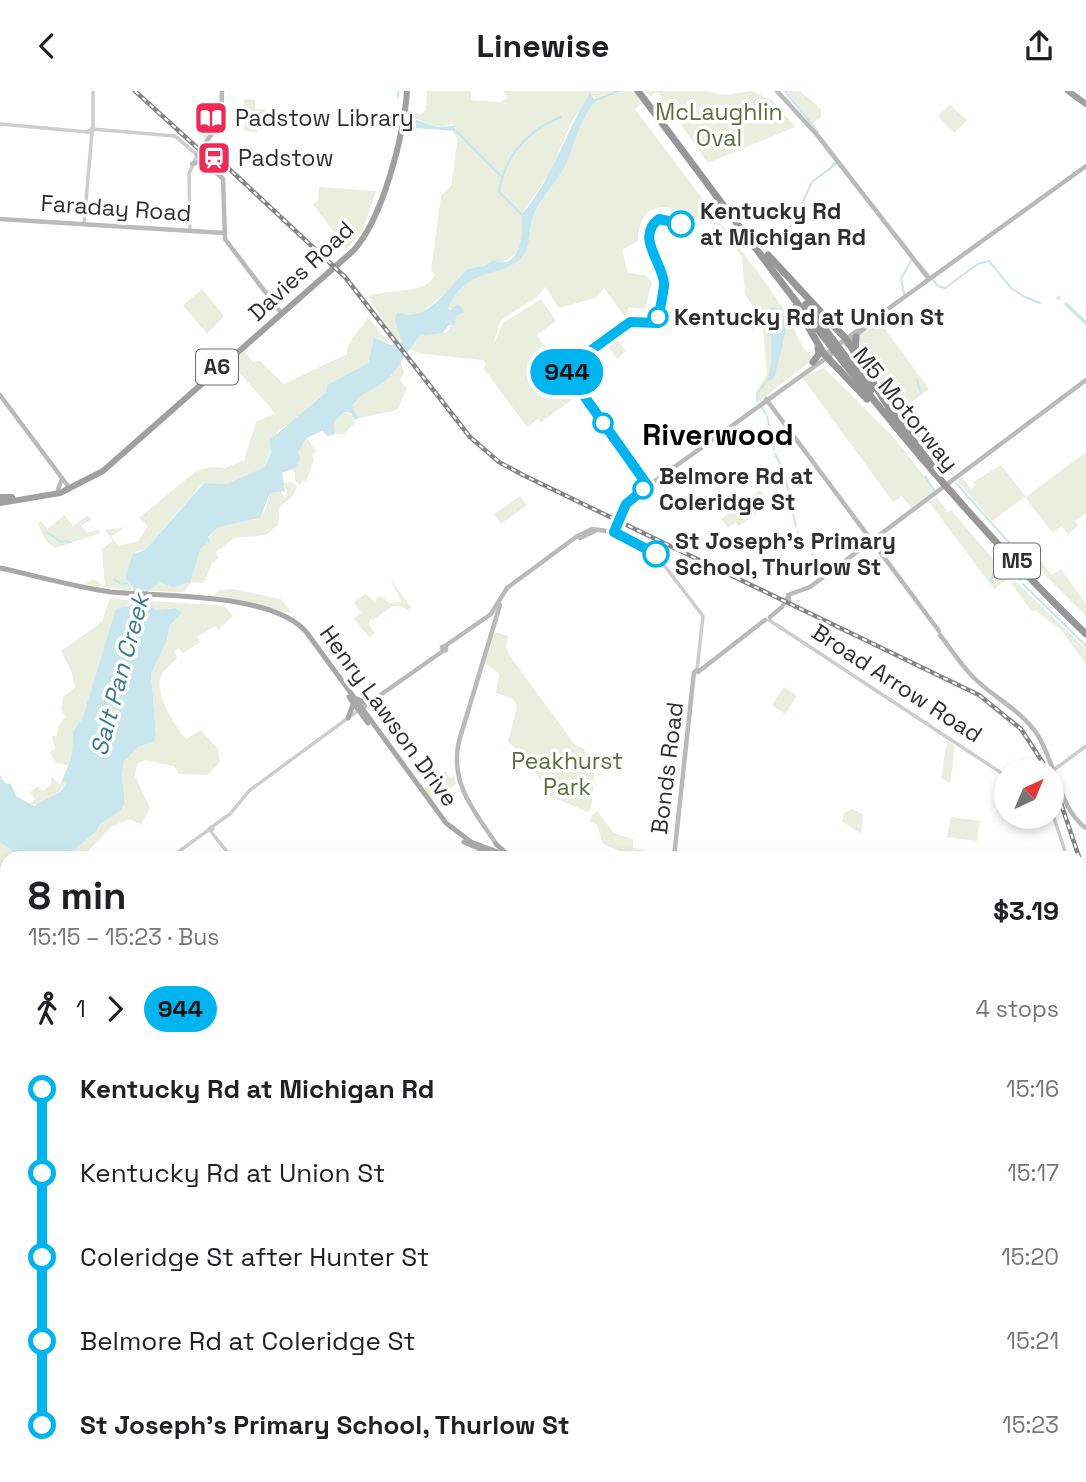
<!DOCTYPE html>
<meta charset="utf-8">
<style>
body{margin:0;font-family:"Space Grotesk",sans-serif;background:#f2f2f2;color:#202124;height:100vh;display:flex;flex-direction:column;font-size:26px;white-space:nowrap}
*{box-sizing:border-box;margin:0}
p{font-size:23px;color:#757577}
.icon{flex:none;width:38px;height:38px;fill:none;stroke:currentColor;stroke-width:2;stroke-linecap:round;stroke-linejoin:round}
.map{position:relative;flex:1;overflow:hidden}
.side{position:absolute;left:0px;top:760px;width:1087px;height:632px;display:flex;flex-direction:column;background:#fff;border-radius:21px 21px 0 0;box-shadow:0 4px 10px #0003}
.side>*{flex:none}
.badge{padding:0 14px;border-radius:23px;font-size:24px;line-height:46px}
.needle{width:46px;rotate:44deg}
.tools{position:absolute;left:994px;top:668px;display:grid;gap:14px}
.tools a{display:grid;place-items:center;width:70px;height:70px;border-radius:50%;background:#fff;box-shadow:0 4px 10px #0003;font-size:35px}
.map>.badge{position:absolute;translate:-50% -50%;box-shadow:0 0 0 4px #fff}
.legs{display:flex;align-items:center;gap:10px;height:77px;padding:0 28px;font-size:23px}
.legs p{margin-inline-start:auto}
.overview{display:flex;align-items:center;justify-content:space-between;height:119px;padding:0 28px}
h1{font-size:38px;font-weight:600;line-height:52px}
ul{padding:0 28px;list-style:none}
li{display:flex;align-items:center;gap:24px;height:84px;font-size:26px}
li i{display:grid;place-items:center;width:10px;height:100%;margin:0 9px;background:currentColor}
li i::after{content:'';width:18px;height:18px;margin:-9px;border:5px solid;border-radius:50%;background:#fff}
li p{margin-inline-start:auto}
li:first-child i{background:linear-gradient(#0000 50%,currentColor 0)}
li:last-child i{background:linear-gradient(currentColor 50%,#0000 0)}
header{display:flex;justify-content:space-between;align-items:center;height:91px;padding:0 28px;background:#fff;font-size:32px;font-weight:600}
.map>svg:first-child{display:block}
</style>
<header><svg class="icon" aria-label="back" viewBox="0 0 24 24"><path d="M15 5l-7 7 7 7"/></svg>Linewise<svg class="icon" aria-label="share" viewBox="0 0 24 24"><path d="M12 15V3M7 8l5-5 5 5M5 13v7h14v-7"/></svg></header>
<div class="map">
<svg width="1086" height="1391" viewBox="0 0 1086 1391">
<rect width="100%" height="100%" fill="#fff"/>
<g fill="#e9eede">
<path d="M427,0H471V9L500,11L507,7L504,0H635L643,11L635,18L765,191L788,225L802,255L811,265L808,272L758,311L755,304L767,283L763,236L752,238L742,227L759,225L745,203L742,166L718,134L696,125L688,133L669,127L672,117C649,112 638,127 638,150L622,159L628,182L645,184L652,191L645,218L628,216L630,228L627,229L604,197L595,207L559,217L545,196L538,205L501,229L493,254L503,232L541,208L556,230L537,244L579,304L541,331L538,328L527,336L484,278L486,272L483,269L423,263L408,258L420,245L447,241L456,225L464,221L448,217C467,173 505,189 526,157C531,150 530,135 533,126C540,108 555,93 564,76C576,54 579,25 597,8L590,3L570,34L551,80L521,124L524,148L517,162L503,171L493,170L484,175L467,178L449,200L415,226L402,224L395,230L402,251L398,253L368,205C386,198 429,204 435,183L431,180L441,105L451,95L458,47L453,42V33L437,36L414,27V20L420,24L426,19Z"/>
<path d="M646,0H705L725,4L752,0L774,11L795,36L708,72L658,1L650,5Z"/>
<path d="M787,0H800L821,18V26L812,33Z"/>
<path d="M244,8L255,9V18L266,19L265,30H257V41L244,40L245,29L239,28L240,17H244Z"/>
<path d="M217,14H220L217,30L206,50L195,35L198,32H214Z"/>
<path d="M950,14L967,29L954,42L938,25Z"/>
<path d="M319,96L376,100L363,138L346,158L313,113L318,110Z"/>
<path d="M202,198L224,225L207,243L183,214Z"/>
<path d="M368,226L389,252L374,246L368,272L327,294L326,301C309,313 297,330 278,339L265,376L226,393L203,392L145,459L136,460L125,487L133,500L85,493L92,488L105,495L102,458L113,450L105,439L125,436L111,446L119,455L138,450L148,435L139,427L195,381L210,376L225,377L244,369L256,331L275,322L231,272L245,260L253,271L260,270L284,293L347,263C347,249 361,239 368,226Z"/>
<path d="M879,230L929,298L905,316L955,384L953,386L906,325L898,321L856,248Z"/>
<path d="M615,246L626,260L617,268L605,252Z"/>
<path d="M400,269L404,282L400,289L407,298L397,319L359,327L352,315C366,292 385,296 400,269Z"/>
<path d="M824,277L894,347L935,399L911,417L902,405L893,411L802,286Z"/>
<path d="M344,321L353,324L355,332L344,343H335L334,331Z"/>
<path d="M307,347L316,360L312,363L314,369L306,391L303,389L300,394L295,389V381L290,378L295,376L298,361Z"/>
<path d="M1086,361V422L1075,430L1078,435L1068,443L1062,435L1052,441L1025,406L992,430L957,390L962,386L971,398L976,394L973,391L1001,374L1026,406Z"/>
<path d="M291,391L297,395L293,405L280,415L278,434L266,444L234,447L216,461L218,467L212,472L204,492L192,491L183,501L148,500L160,492L173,496L193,479L201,457L218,435L257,428L265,420L270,402L280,400L285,407L287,401L283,392Z"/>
<path d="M760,399L770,413L739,435L736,431L728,437L721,428Z"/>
<path d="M520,405L527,414L501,433L494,423Z"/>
<path d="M936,406L948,421L951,419L1009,487L994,498L929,411Z"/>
<path d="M65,424L73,435L88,424L91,428L81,435L87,442L98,438L101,442L55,457L46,450L38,433L41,430L47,438Z"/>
<path d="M1035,470H1041L1052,484L1061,478L1086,513V525L1033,472Z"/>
<path d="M390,488L411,516L407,519L401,515H393L373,529L371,527L369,533L375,542L369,546L354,528L361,522L354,511L366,503L376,512V507L381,505L389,512L402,511Z"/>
<path d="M1015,490L1086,558V573L1061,539L1035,519L1032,521L1011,492Z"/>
<path d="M233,498L281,508L292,522L213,505L219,499Z"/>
<path d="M110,507L133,510L114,525L82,628L73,640L75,651L68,674L56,672L50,661L55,658L52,645H57L58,636L65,626L61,618L63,606L75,597L72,582L61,560L102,531Z"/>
<path d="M146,510L216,514L226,517L233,525L218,539L215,535L197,546L200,551L183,562L178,557L175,560L177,567C173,572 166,577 162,583C152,600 175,635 186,648L201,639L218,658L220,671L207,684L179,683L174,675L145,669L137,673L135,685L150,717L141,734L130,728L111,736L82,766H64L96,741L100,733L120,720L125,712L122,686L124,670L130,662L156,643L151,583L167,549L174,517L156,519Z"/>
<path d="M495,541L508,545L506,556L509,564L576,655L583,657L589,667L599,661L602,666L593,672L595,679L591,718L588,721L552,706L524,665L508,651L517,615L513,608L496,602L499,583L485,572Z"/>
<path d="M784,596L797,605L785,623L772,614Z"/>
<path d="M947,650L955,655L950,692L941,687Z"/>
<path d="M445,680L450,687L454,685L456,693L431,709L424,699Z"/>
<path d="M51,686L60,693L62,689L67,692C59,702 43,716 30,713L35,708L30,701L38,695L42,700L51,694Z"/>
<path d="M852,718L863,723L861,743L842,730L844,722Z"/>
<path d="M597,720L614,742L633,748V757L644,759V764L632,762V765L603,753L597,734L590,731L592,724Z"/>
<path d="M951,726L980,730L977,750L947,746Z"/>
<path d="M0,751L21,766H7V778L0,776Z"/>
<path d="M6,953L7,1030L0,1032V957Z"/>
<path d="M7,1224V1310L0,1316V1229Z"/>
<path d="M114,1384H167L164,1391H135Z"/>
</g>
<g fill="#c9e6ee">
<path d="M590,2L594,8L599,7C580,24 576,51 566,73C557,91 542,105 534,123C529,135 531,149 526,160C510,190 468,171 448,217L450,219L458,213L465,221L456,225L455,234H449L443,242L420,245C408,258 400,275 388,287C377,299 362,299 352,315L359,327L355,329L351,322L344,321L334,331L335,343L328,345L322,340L307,347L298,361L300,368L295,377L282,382L285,400L270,402L260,427L218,436L208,446L210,450L201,457L190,491L173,496L160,492L148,500L146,510L156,519L175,517L182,521L170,534L167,549L151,583L156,643L154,650L138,656L124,670L122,686L125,712L120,720L100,733L96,741L65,766H21L0,751V684L5,692L11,693L16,705L34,715L60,701L67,692L62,689C70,673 74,658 73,640L82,628L116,518L128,515L133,510V497L125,487L133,463L145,459L204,392L226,393L265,376L271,361L270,349L326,301L327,294L368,272L374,246L391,254L402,251L395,230L397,221C424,235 450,196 467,178L484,175L493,169C520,181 525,142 521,124C552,90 565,41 590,2Z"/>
<path d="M411,27L437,36L453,35L456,40L414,37Z"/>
<path d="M775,216C782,221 787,229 786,238L781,237L786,239L785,243L775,284L771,290L767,287C777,267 767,239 771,217Z"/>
<path d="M7,1173V1224L0,1229V1174Z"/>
<path d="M7,1310V1384H114L127,1385L135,1391H0V1316Z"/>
</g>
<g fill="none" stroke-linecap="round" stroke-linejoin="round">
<g stroke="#c9e6ee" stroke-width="2">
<path d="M398,0V6"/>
<path d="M785,0L818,41"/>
<path d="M597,9L618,0"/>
<path d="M408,19L413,27"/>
<path d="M456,40L501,85"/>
<path d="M522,124L499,101C505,63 527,40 561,26"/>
<path d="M900,147L914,166"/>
<path d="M782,155L812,91L836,73"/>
<path d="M918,171L929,184"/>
<path d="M933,189L938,195L945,197L978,173L989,170L1011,197L1022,204"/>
<path d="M904,203L901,188L911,170"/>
<path d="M1023,205L1040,212"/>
<path d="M917,289L921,302"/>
<path d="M758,310L757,302L769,288"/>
<path d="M761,315L766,323"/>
<path d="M767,325L769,334"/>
<path d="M770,339L774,359"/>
<path d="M918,341L919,347L937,371"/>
<path d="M775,363L784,380"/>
<path d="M785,385L790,408"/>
<path d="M925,385L934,399"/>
<path d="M956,392L1029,474"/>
<path d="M791,413L796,435"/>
<path d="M797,440L808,456"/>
<path d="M46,441L60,450L70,451"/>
<path d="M811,460L815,469"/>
<path d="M114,488L121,493L128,492"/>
<path d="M991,489L1000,468L1020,489"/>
<path d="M1023,493L1086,555"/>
<path d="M1080,853L1086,859"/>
<path d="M1080,924H1086"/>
</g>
<g stroke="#c9e6ee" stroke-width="3.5">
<path d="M833,74L835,72"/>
<path d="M1058,207H1059"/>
<path d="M1066,213L1086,232"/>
</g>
<g stroke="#cdcdcd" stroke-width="3.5">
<path d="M0,33L88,41"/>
<path d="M92,38L175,45L197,64L189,83L190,140"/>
<path d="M92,38L88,41L93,40V0"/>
<path d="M84,133L92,41"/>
<path d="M614,441L654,461L703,525L697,579"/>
<path d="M769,529L1006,685"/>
<path d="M1055,678L1086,655"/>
<path d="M1052,714L1066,711"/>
<path d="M1052,721L1067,766"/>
<path d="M210,737L230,723L250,699L359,619"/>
<path d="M213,738H209L231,766"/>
<path d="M171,766L210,738"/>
<path d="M1080,804V810"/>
<path d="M0,897L7,889"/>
<path d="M735,1384L751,1387L752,1391"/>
<path d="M411,1391L420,1384"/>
<path d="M718,1391L719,1384"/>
</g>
<g stroke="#bababa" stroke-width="4.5">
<path d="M222,0L221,30L197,64L223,88L225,148L282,223"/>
<path d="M777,0L818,45L929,188"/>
<path d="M192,73L202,70"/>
<path d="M0,128L224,142"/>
<path d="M881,223L1086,75"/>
<path d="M846,253L883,222"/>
<path d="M824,264L868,232"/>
<path d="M0,304L68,395"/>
<path d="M766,308L939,540"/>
<path d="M58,398L62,388"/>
<path d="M580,447L597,439"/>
<path d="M789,509L788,504L810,496L1086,289"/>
<path d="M770,526L782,516L787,507"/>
<path d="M940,544C951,558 961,574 973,586C994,607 1020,618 1037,643C1055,670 1060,720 1086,737"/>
<path d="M445,555L491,523L507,497L576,446L592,438L614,441L625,415L634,405L836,260"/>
<path d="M446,555V559L443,560L442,556Z"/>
<path d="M698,581L765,529"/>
<path d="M359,619L443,560"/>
<path d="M497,754C475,721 449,692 459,650L500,514"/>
<path d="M674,766L694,581L698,579"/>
<path d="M583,1391L584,1384"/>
<path d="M1002,1391L1003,1384"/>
</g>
<g stroke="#a8a8a8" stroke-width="5">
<path d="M0,477C37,485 74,496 111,501C160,506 274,501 307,542L446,732L471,751L511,766"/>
<path d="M349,606L368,632"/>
<path d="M357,608L363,611L373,609"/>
<path d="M348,627L353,614"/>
<path d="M464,751L499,766"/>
<path d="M496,753L507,763"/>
<path d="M1080,1015L1086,1016"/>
<path d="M1042,1384L1048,1391"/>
</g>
<g stroke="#a0a0a0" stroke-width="6">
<path d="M1068,0L1086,13"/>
<path d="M0,406H12"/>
<path d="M0,412L60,402L103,380L353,160C383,128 404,43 407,0"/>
</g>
<g stroke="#979797" stroke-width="7">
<path d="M638,0C779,188 916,380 1086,543"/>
<path d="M768,164L846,248L889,317L936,380"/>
<path d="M806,213L871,299"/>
<path d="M796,215L824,263L867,308"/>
<path d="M855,260L856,246"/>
<path d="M813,271L819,263L818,257"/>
</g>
<defs>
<g id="rail">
<path d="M135,0L203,62"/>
<path d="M210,60L345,186L470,346L499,371L523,384L979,604L1021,638L1049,681"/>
<path d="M1052,686L1079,766"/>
<path d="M1080,769L1086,787"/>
</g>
</defs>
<use href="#rail" stroke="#858585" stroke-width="4.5"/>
<use href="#rail" stroke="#fff" stroke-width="2" stroke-dasharray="5" stroke-linecap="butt"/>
</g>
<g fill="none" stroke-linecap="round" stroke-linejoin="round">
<defs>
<path id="line-1" d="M656,463L614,441L626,413L648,395L565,278L630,231L658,232C659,219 663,207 664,194C665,174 634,146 659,128L681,133"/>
</defs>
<use href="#line-1" stroke="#fff" stroke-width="16"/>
<use href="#line-1" stroke="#00b5ef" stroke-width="10"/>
</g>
<defs>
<symbol id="library-square" viewBox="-11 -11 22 22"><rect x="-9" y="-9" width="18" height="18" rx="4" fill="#ef2a57" stroke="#fff"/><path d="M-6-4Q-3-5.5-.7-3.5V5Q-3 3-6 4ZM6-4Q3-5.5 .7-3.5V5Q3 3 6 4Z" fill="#fff"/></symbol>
<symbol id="station-square" viewBox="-11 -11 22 22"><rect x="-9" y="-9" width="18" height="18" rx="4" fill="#ef2a57" stroke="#fff"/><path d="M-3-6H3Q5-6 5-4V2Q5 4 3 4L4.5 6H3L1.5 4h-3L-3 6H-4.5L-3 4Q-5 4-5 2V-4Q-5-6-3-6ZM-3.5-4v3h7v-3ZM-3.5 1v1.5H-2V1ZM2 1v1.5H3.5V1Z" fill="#fff"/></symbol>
</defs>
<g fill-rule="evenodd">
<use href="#library-square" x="192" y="8" width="38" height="38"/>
<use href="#station-square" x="195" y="48" width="38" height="38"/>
</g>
<g fill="#fff" stroke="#00b5ef" stroke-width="3.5">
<circle cx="681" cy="133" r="12"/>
<circle cx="658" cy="226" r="9"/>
<circle cx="603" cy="332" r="9"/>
<circle cx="643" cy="398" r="9"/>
<circle cx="656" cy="463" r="12"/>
</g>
<g text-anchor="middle" stroke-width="7" stroke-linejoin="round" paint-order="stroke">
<g fill="#fff" stroke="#6e6e6e" stroke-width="2">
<rect x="196" y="258.5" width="42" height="35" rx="5"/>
<rect x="994" y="452.5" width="46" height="35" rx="5"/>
</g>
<g font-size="21" font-weight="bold" fill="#303030">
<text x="217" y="283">A6</text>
<text x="1017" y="477">M5</text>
</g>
<g font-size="23" fill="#5b6f3a" stroke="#fff">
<text x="719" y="29">McLaughlin<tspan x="719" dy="26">Oval</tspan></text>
<text x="567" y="678">Peakhurst<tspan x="567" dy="26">Park</tspan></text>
</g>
<g font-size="23" fill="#303030" stroke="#fff" text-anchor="start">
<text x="235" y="35">Padstow Library</text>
<text x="238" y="75">Padstow</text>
</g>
<g font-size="23" fill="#303030" stroke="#fff">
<text transform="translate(116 117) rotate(4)" y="8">Faraday Road</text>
<text transform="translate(301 180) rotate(-43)" y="8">Davies Road</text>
<text transform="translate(906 318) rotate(51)" y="8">M5 Motorway</text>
<text transform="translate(897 592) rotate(33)" y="8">Broad Arrow Road</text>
<text transform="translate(389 625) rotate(54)" y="8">Henry Lawson Drive</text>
<text transform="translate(667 677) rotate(-83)" y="8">Bonds Road</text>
</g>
<g font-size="23" font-weight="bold" fill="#303030" stroke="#fff" text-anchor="start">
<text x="700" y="128">Kentucky Rd<tspan x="700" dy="26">at Michigan Rd</tspan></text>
<text x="674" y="234">Kentucky Rd at Union St</text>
<text x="659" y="393">Belmore Rd at<tspan x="659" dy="26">Coleridge St</tspan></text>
<text x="675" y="458">St Joseph's Primary<tspan x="675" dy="26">School, Thurlow St</tspan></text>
</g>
<g font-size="24" font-style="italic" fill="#377b91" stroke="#fff">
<text transform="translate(120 584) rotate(-75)" y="8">Salt Pan Creek</text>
</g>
<g font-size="30" font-weight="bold" fill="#000" stroke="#fff">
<text x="718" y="354">Riverwood</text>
</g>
</g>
</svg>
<div class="tools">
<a><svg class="needle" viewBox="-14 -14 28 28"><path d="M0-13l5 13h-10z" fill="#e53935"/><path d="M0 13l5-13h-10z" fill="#757577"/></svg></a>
</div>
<b class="badge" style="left:567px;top:281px;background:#00b5ef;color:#111">944</b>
<section class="side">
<div class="overview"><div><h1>8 min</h1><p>15:15 – 15:23 · Bus</p></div><b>$3.19</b></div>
<div class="legs"><svg class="icon" aria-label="walk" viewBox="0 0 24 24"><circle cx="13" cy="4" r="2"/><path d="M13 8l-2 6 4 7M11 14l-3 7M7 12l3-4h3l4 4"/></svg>1<svg class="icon" aria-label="forward" viewBox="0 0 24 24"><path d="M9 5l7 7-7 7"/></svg><b class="badge" style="background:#00b5ef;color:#111">944</b><p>4 stops</p></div>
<ul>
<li><i style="color:#00b5ef"></i><b>Kentucky Rd at Michigan Rd</b><p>15:16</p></li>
<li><i style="color:#00b5ef"></i><span>Kentucky Rd at Union St</span><p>15:17</p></li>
<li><i style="color:#00b5ef"></i><span>Coleridge St after Hunter St</span><p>15:20</p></li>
<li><i style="color:#00b5ef"></i><span>Belmore Rd at Coleridge St</span><p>15:21</p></li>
<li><i style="color:#00b5ef"></i><b>St Joseph's Primary School, Thurlow St</b><p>15:23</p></li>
</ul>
</section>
</div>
